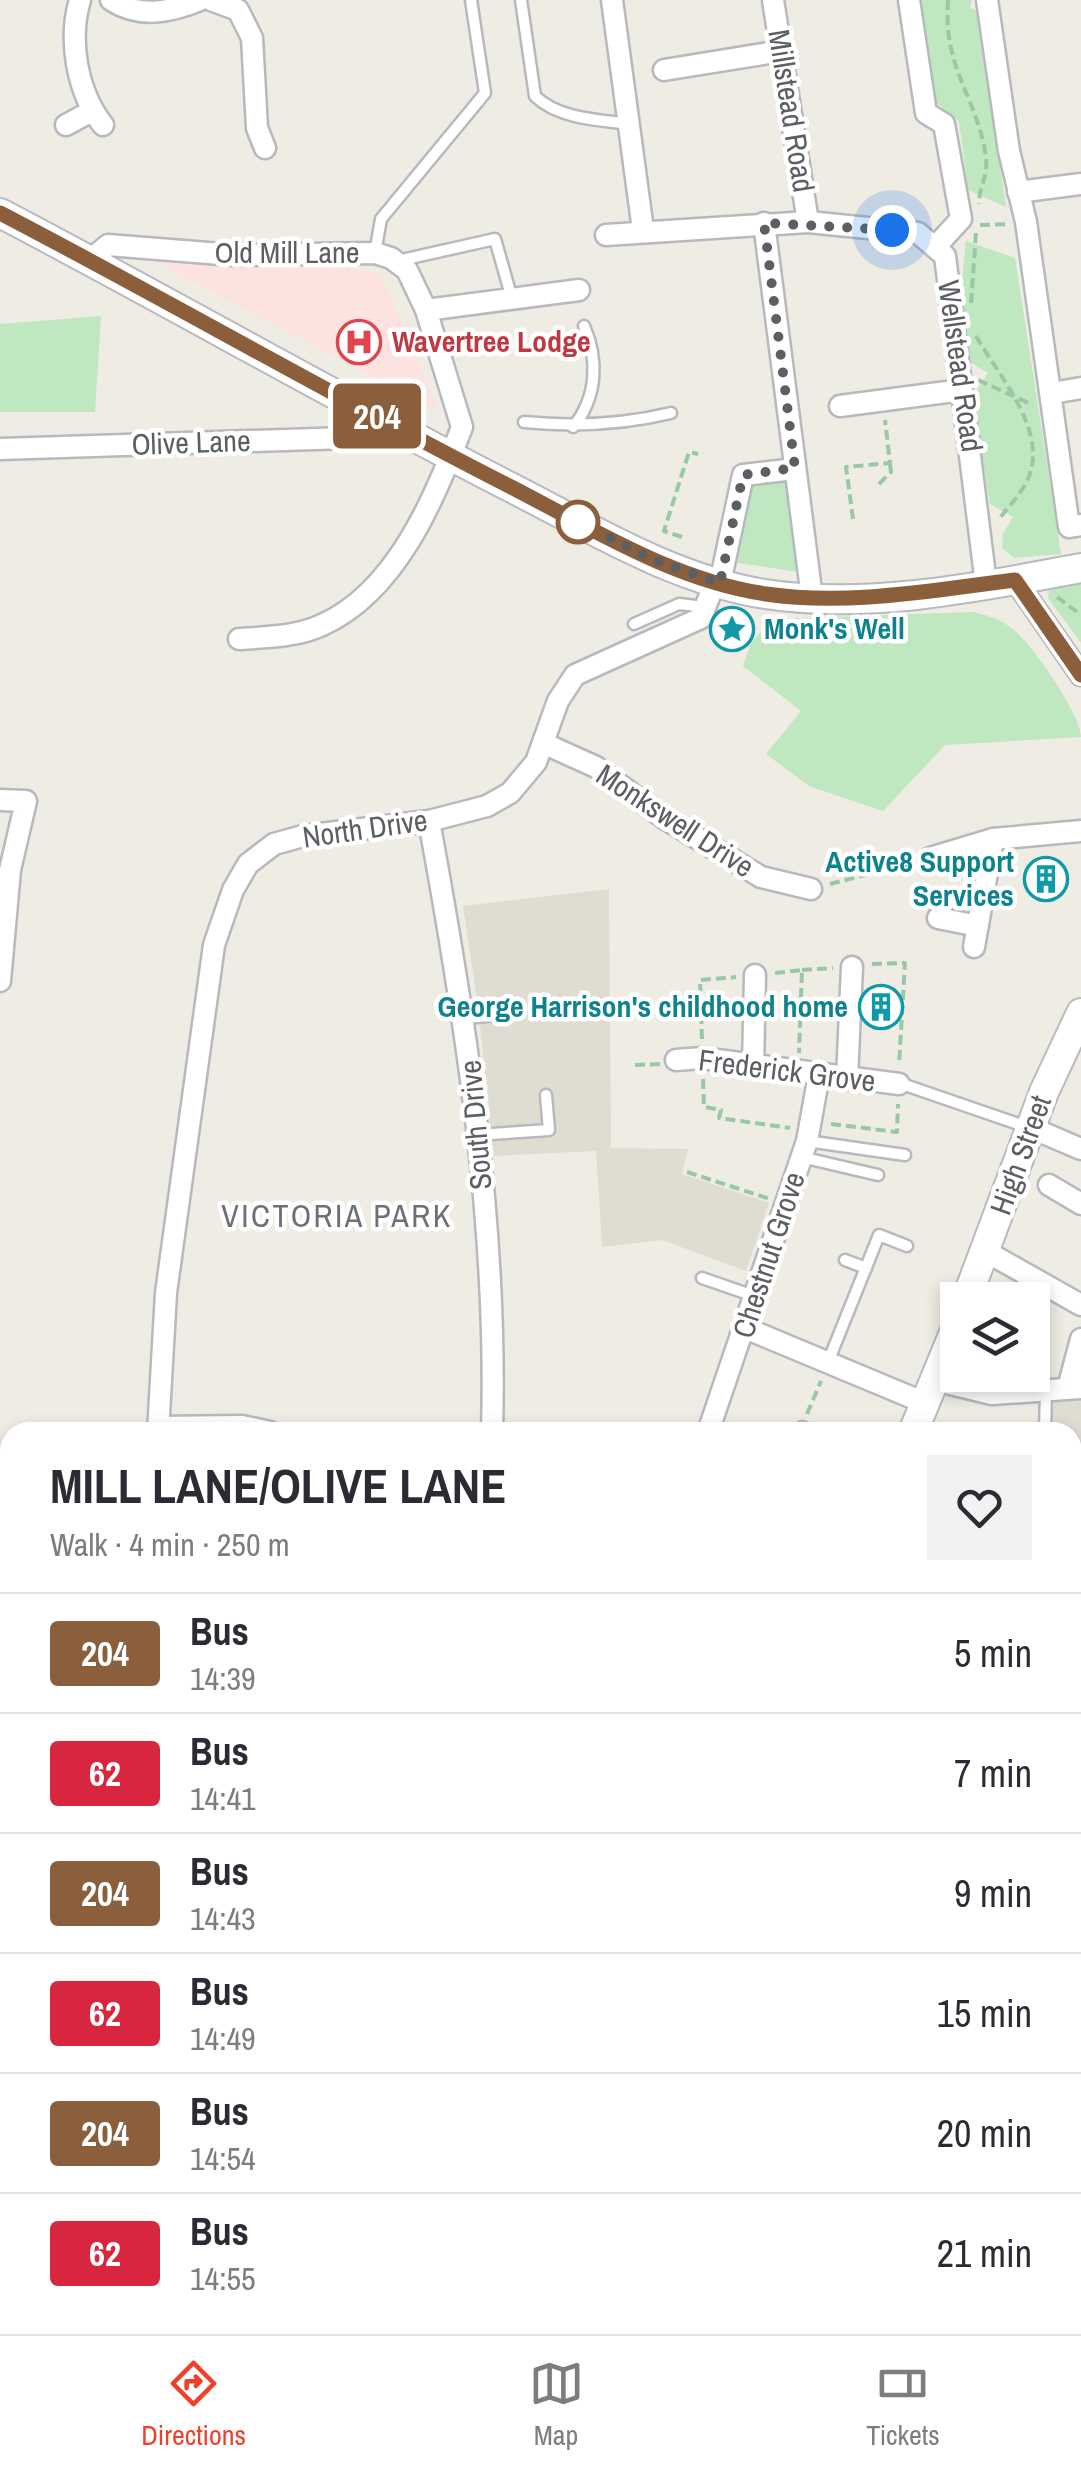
<!DOCTYPE html>
<meta charset="utf-8">
<style>
body{margin:0;font-family:"Archivo Narrow",sans-serif;background:#f2f2f3;color:#2b2b33;height:100vh;display:flex;flex-direction:column;font-size:38px;white-space:nowrap}
*{box-sizing:border-box;margin:0}
p{font-size:32px;color:#7c7c81}
.icon{flex:none;width:55px;height:55px;fill:none;stroke:currentColor;stroke-width:2;stroke-linecap:round;stroke-linejoin:round}
.map{position:relative;flex:1;overflow:hidden}
.drawer{position:absolute;left:0px;top:1422px;width:1082px;height:912px;display:flex;flex-direction:column;background:#fff;border-radius:30px 30px 0 0;box-shadow:0 5px 15px #0003}
.drawer>*{flex:none}
.badge{padding:0 20px;border-radius:8px;font-size:35px;line-height:65px}
.tools{position:absolute;left:940px;top:1282px;display:grid;gap:20px}
.tools a{display:grid;place-items:center;width:110px;height:110px;border-radius:0px;background:#fff;box-shadow:0 5px 15px #0003;font-size:50px}
.you{position:absolute;width:50px;height:50px;margin:-25px;border:8px solid #fff;border-radius:50%;background:#1a73e8;box-shadow:0 0 0 15px #1a73e833}
.map>.badge{position:absolute;translate:-50% -50%;box-shadow:0 0 0 5px #fff}
.round{display:grid;place-items:center;flex:none;width:105px;height:105px;border-radius:0px;background:#f2f2f3}
.overview{display:flex;align-items:center;justify-content:space-between;height:170px;padding:0 50px}
h1{font-size:48px;font-weight:700;line-height:75px}
ul{padding:0;list-style:none}
li{display:flex;align-items:center;gap:30px;height:120px;padding:0 50px;border-top:2px solid #e1e1e2}
li div{flex:1}
li b{display:block;font-size:38px}
li em{font-style:normal}
li .badge{min-width:110px;font-weight:700;text-align:center}
.tab-bar{display:flex;justify-content:space-around;align-items:center;height:140px;border-top:2px solid #e1e1e2;background:#fff;font-size:28px;color:#7c7c81}
.tab-bar a{display:grid;justify-items:center;gap:5px}
.tab-bar .selected{color:#ee402a}
.map>svg:first-child{display:block}
</style>
<div class="map">
<svg width="1081" height="2334" viewBox="0 0 1081 2334">
<rect width="100%" height="100%" fill="#efece3"/>
<g fill="#dfdcd1">
<path d="M609,889L611,1148L688,1149L682,1174L769,1203L746,1271L662,1240L602,1247L596,1151L493,1156L479,1013L463,906Z"/>
<path d="M1081,1400V1496H1073L1072,1432H1051L1054,1401Z"/>
</g>
<path fill="#fce3df" d="M156,262L315,264L380,273L440,412Z"/>
<g fill="#bfe7c0">
<path d="M920,0H972L970,8L976,10L1006,207L968,190L959,121L934,101Z"/>
<path d="M966,241L1015,258L1061,554L1014,558L1002,548L1003,534L1013,517L990,504L972,398L988,373L970,362L960,299Z"/>
<path d="M101,316L95,412H0V324Z"/>
<path d="M793,478L805,573L733,562L750,483Z"/>
<path d="M1081,584V643L1048,598L1049,590Z"/>
<path d="M972,612C988,615 1003,620 1015,631C1033,646 1081,715 1081,737L945,745L883,811L809,786L766,754L801,711L743,666L751,643L772,619Z"/>
<path d="M1073,1700L1081,1701V2334H814L803,2325H1072Z"/>
</g>
<g fill="none" stroke-linecap="round" stroke-linejoin="round">
<defs>
<g id="lane">
<path d="M521,0L535,96C558,119 600,120 630,124"/>
<path d="M375,253L381,219L485,93L471,0"/>
<path d="M397,261L495,239L512,299"/>
<path d="M524,422C575,427 621,425 671,413"/>
<path d="M573,427C597,398 599,360 584,326"/>
<path d="M634,624L679,604L705,607"/>
<path d="M465,1018L499,1015"/>
<path d="M905,1085L1027,1127"/>
<path d="M477,1135L549,1130L546,1095"/>
<path d="M807,1141L905,1155"/>
<path d="M801,1157L878,1175"/>
<path d="M845,1260L866,1268"/>
<path d="M702,1278L754,1296"/>
<path d="M828,1362L879,1235L907,1246"/>
<path d="M802,1427L814,1432"/>
<path d="M1045,1432L1046,1391"/>
<path d="M0,1615L10,1618"/>
<path d="M0,1840L10,1819"/>
<path d="M0,1998L10,2003"/>
<path d="M0,2128L10,2132"/>
<path d="M0,2259L10,2263"/>
<path d="M165,2325L187,2334"/>
<path d="M621,2325L632,2334"/>
<path d="M91,2334L94,2325"/>
<path d="M735,2334L742,2325"/>
</g>
<g id="street">
<path d="M80,0C68,40 77,92 103,125"/>
<path d="M111,0C140,19 171,12 200,0"/>
<path d="M211,0L238,10L252,38L257,128L265,148"/>
<path d="M612,0L643,230"/>
<path d="M773,0L808,222"/>
<path d="M909,0L926,113L944,124L961,219L937,245"/>
<path d="M987,0L1009,151L1026,222L1069,527L1081,525"/>
<path d="M664,70L781,51"/>
<path d="M66,125L92,111"/>
<path d="M1018,192L1081,184"/>
<path d="M764,223L812,598"/>
<path d="M606,235L808,222L918,233L945,256L986,584"/>
<path d="M90,260L108,245L233,255L375,253L391,258L407,270L426,310L462,427C435,498 396,592 322,625C296,637 267,637 239,639"/>
<path d="M426,310L579,290"/>
<path d="M1052,393L1081,388"/>
<path d="M840,406L962,390"/>
<path d="M0,449L346,438L372,413"/>
<path d="M1015,580L1081,675"/>
<path d="M720,583L743,475L795,469"/>
<path d="M543,743L596,767L664,818L761,877L811,889"/>
<path d="M0,800L26,801L10,870L0,981"/>
<path d="M429,821C466,1022 498,1227 492,1432"/>
<path d="M930,858L993,839L1081,831"/>
<path d="M938,918L978,926"/>
<path d="M974,947L993,839"/>
<path d="M676,1060L702,1058L899,1084"/>
<path d="M753,1068L755,975"/>
<path d="M847,1079L852,967"/>
<path d="M1034,1129L1081,1149"/>
<path d="M1049,1185L1081,1204"/>
<path d="M985,1251L1081,1305"/>
<path d="M745,1328L925,1403"/>
<path d="M934,1380L992,1394L1081,1388"/>
<path d="M1068,1388L1081,1339"/>
<path d="M158,1427L242,1426L270,1432"/>
<path d="M158,1432L166,1293L214,945L233,890L248,864L274,844L303,836L429,821L487,806L510,793L536,762L558,701L575,675L701,618L715,582"/>
<path d="M708,1432L807,1141L819,1075"/>
<path d="M0,1749L10,1728"/>
<path d="M0,1981L10,1959"/>
<path d="M0,2065L10,2069"/>
<path d="M0,2193L10,2197"/>
<path d="M0,2321L32,2334"/>
<path d="M327,2325L349,2334"/>
<path d="M545,2325L557,2334"/>
<path d="M696,2325L707,2334"/>
</g>
<g id="secondary">
<path d="M0,213C172,303 341,401 514,489C594,530 675,580 765,594C868,610 980,587 1081,568"/>
<path d="M966,1300L1044,1092L1081,1013"/>
<path d="M913,1432L958,1323"/>
<path d="M446,2334L451,2325"/>
</g>
</defs>
<use href="#lane" stroke="#b6b9be" stroke-width="15"/>
<use href="#street" stroke="#b6b9be" stroke-width="25"/>
<use href="#secondary" stroke="#b7bac0" stroke-width="32"/>
<g stroke="#98c8a7" stroke-width="4" stroke-dasharray="10 5" stroke-linecap="butt">
<path d="M948,0C943,68 974,92 985,151C990,176 979,184 979,204"/>
<path d="M980,225L1010,224"/>
<path d="M971,303L976,233"/>
<path d="M976,336C1000,379 1058,440 1021,491C1015,501 1005,510 998,521"/>
<path d="M978,380L1033,405"/>
<path d="M879,484L891,472L890,464"/>
<path d="M853,519L846,467L890,463L885,420"/>
<path d="M682,537L664,531L689,452L698,454"/>
<path d="M1057,597L1081,615"/>
<path d="M830,884L912,863"/>
<path d="M872,964L905,963L899,1065"/>
<path d="M802,970L833,968"/>
<path d="M775,973L802,970L799,1053"/>
<path d="M702,1039L700,980L736,977"/>
<path d="M635,1065L660,1064"/>
<path d="M703,1079L704,1107L721,1110L719,1118L790,1128"/>
<path d="M831,1124L897,1132L898,1104"/>
<path d="M687,1172L770,1199"/>
<path d="M807,1414L821,1381"/>
<path d="M1072,1766L1081,1744"/>
<path d="M1072,2203L1081,2206"/>
<path d="M1072,2244L1081,2249"/>
<path d="M893,2334L895,2325"/>
<path d="M922,2334L928,2325"/>
</g>
<use href="#lane" stroke="#fff" stroke-width="10"/>
<use href="#street" stroke="#fff" stroke-width="20"/>
<use href="#secondary" stroke="#fff" stroke-width="28"/>
</g>
<g fill="none" stroke-linecap="round" stroke-linejoin="round">
<defs>
<path id="line" d="M0,213C173,303 341,401 515,489C594,530 676,581 766,594C849,606 933,590 1015,580L1081,675"/>
</defs>
<use href="#line" stroke="#fff" stroke-width="22"/>
<use href="#line" stroke="#8b5e3c" stroke-width="15"/>
<path stroke="#5b5f64" stroke-width="10" stroke-dasharray="0 18" d="M578,522L654,560L720,583L743,475L795,468L764,223L892,230"/>
</g>
<defs>
<symbol id="hospital-ring" viewBox="-11 -11 22 22"><circle r="9.5" fill="#fff" stroke="#e0444e" stroke-width="1.5"/><path d="M-5-5h3v3.5h4V-5h3V5h-3V1.5h-4V5h-3Z" fill="#e0444e"/></symbol>
<symbol id="sight-ring" viewBox="-11 -11 22 22"><circle r="9.5" fill="#fff" stroke="#0f9aa8" stroke-width="1.5"/><path d="M0-6L1.8-2.2L6-1.7L2.9 1.2L3.7 5.4L0 3.3L-3.7 5.4L-2.9 1.2L-6-1.7L-1.8-2.2Z" fill="#0f9aa8"/></symbol>
<symbol id="building-ring" viewBox="-11 -11 22 22"><circle r="9.5" fill="#fff" stroke="#0f9aa8" stroke-width="1.5"/><path d="M-4-6H4V6H1V3H-1V6H-4ZM-2.5-4.3h1.7v1.8h-1.7ZM.8-4.3h1.7v1.8H.8ZM-2.5-1h1.7V.8h-1.7ZM.8-1h1.7V.8H.8Z" fill="#0f9aa8"/></symbol>
</defs>
<g fill-rule="evenodd">
<use href="#hospital-ring" x="334" y="317" width="50" height="50"/>
<use href="#sight-ring" x="707" y="604" width="50" height="50"/>
<use href="#building-ring" x="1021" y="854" width="50" height="50"/>
<use href="#building-ring" x="856" y="982" width="50" height="50"/>
</g>
<circle fill="#fff" stroke="#8b5e3c" stroke-width="5" cx="578" cy="522" r="20"/>
<g text-anchor="middle" stroke-width="9" stroke-linejoin="round" paint-order="stroke">
<g font-size="30" fill="#5b5f64" stroke="#fff">
<text transform="translate(791 111) rotate(81)" y="10">Millstead Road</text>
<text x="287" y="263">Old Mill Lane</text>
<text transform="translate(960 366) rotate(82)" y="10">Wellstead Road</text>
<text transform="translate(191 443) rotate(-2)" y="10">Olive Lane</text>
<text transform="translate(675 821) rotate(33)" y="10">Monkswell Drive</text>
<text transform="translate(365 829) rotate(-8)" y="10">North Drive</text>
<text transform="translate(787 1071) rotate(7)" y="10">Frederick Grove</text>
<text transform="translate(476 1125) rotate(-95)" y="10">South Drive</text>
<text transform="translate(1021 1155) rotate(-70)" y="10">High Street</text>
<text transform="translate(769 1255) rotate(-72)" y="10">Chestnut Grove</text>
</g>
<g font-size="30" font-weight="bold" fill="#be3a42" stroke="#fff" text-anchor="start">
<text x="392" y="352">Wavertree Lodge</text>
</g>
<g font-size="30" font-weight="bold" fill="#0d838f" stroke="#fff" text-anchor="end">
<text x="764" y="639" text-anchor="start">Monk's Well</text>
<text x="1014" y="872">Active8 Support<tspan x="1014" dy="34">Services</tspan></text>
<text x="848" y="1017">George Harrison's childhood home</text>
</g>
<g font-size="32" letter-spacing="2.5" fill="#6c7177" stroke="#fff">
<text x="337" y="1227">VICTORIA PARK</text>
</g>
</g>
</svg>
<div class="tools">
<a><svg class="icon" aria-label="layers" viewBox="0 0 24 24"><path d="M12 4l9 5-9 5-9-5zM3 14l9 5 9-5"/></svg></a>
</div>
<div class="you" style="left:892px;top:230px"></div>
<b class="badge" style="left:377px;top:416px;background:#8b5e3c;color:#fff">204</b>
<section class="drawer">
<div class="overview"><div><h1>MILL LANE/OLIVE LANE</h1><p>Walk · 4 min · 250 m</p></div><a class="round"><svg class="icon" aria-label="heart" viewBox="0 0 24 24"><path d="M12 20l-8-8c-3-5 5-10 8-4 3-6 11-1 8 4z"/></svg></a></div>
<ul>
<li><span class="badge" style="background:#8b5e3c;color:#fff">204</span><div><b>Bus</b><p>14:39</p></div><em>5 min</em></li>
<li><span class="badge" style="background:#d7263d;color:#fff">62</span><div><b>Bus</b><p>14:41</p></div><em>7 min</em></li>
<li><span class="badge" style="background:#8b5e3c;color:#fff">204</span><div><b>Bus</b><p>14:43</p></div><em>9 min</em></li>
<li><span class="badge" style="background:#d7263d;color:#fff">62</span><div><b>Bus</b><p>14:49</p></div><em>15 min</em></li>
<li><span class="badge" style="background:#8b5e3c;color:#fff">204</span><div><b>Bus</b><p>14:54</p></div><em>20 min</em></li>
<li><span class="badge" style="background:#d7263d;color:#fff">62</span><div><b>Bus</b><p>14:55</p></div><em>21 min</em></li>
</ul>
</section>
</div>
<nav class="tab-bar">
<a class="selected"><svg class="icon" aria-label="directions" viewBox="0 0 24 24"><path d="M12 3l9 9-9 9-9-9zM9 14v-3h6M13 9l2 2-2 2"/></svg>Directions</a>
<a><svg class="icon" aria-label="map" viewBox="0 0 24 24"><path d="M3 6l6-2 6 2 6-2v14l-6 2-6-2-6 2zM9 4v14M15 6v14"/></svg>Map</a>
<a><svg class="icon" aria-label="tickets" viewBox="0 0 24 24"><path d="M3 7h18v10H3zM15 7v10"/></svg>Tickets</a>
</nav>
